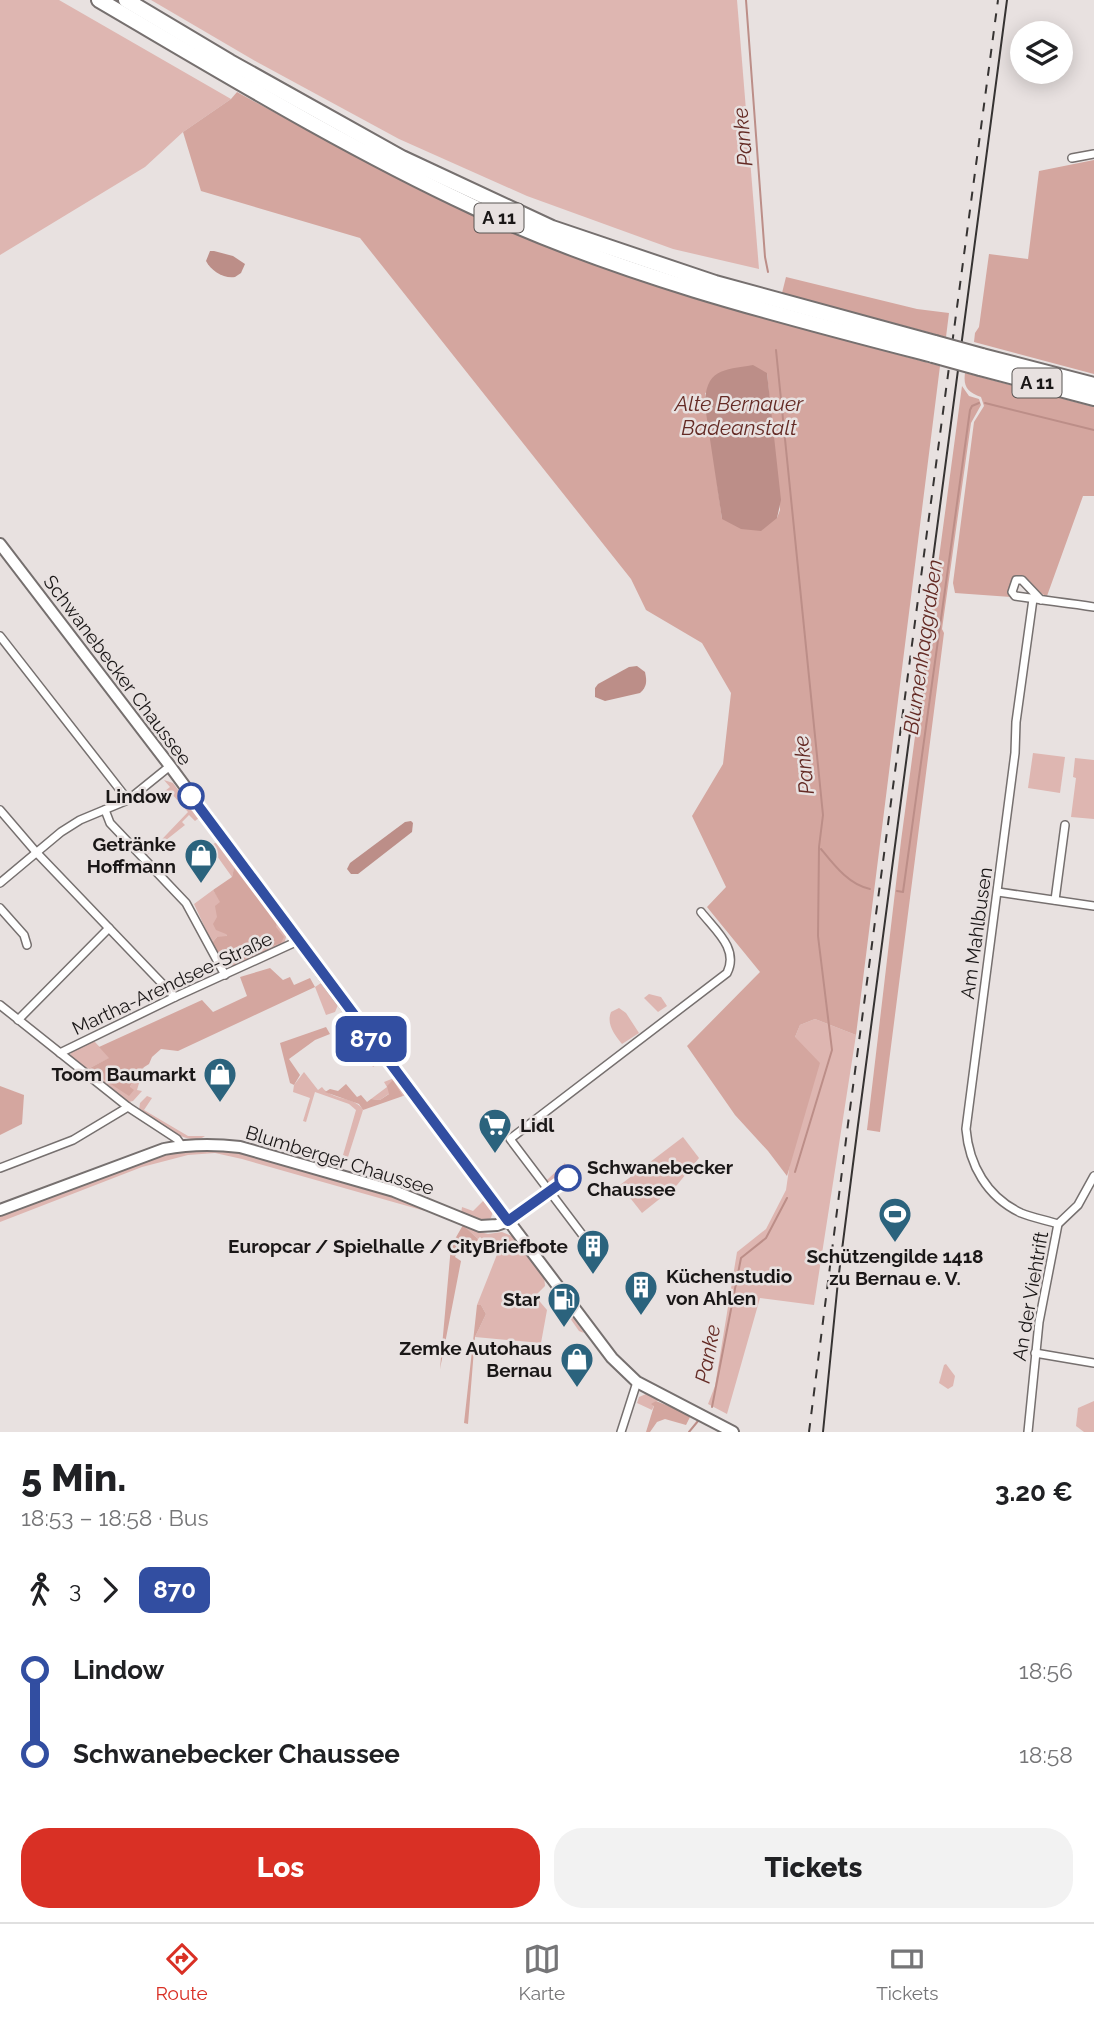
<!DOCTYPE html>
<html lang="de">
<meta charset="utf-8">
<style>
body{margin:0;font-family:Raleway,sans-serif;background:#f2f2f2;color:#202124;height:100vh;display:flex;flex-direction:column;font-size:26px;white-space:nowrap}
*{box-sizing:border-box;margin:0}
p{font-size:23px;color:#757577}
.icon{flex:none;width:38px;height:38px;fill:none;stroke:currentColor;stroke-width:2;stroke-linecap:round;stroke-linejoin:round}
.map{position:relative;height:1432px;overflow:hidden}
.details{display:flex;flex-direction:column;background:#fff;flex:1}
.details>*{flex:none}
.badge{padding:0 14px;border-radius:10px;font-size:24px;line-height:46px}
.tools{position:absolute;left:1010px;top:21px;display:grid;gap:14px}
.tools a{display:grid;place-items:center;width:63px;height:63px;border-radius:50%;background:#fff;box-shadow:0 4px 18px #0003;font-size:35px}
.map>.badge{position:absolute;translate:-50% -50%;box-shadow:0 0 0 4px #fff}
.legs{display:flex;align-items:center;gap:10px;height:77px;padding:0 21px;font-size:23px}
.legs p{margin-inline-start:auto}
.headline{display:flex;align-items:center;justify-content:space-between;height:119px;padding:0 21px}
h1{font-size:38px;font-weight:800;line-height:52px}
.cta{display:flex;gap:14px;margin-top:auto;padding:14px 21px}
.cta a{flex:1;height:80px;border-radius:28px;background:#d93025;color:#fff;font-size:28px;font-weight:800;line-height:80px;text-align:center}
.cta a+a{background:#f2f2f2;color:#202124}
ul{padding:0 21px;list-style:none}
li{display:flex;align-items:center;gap:24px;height:84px;font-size:26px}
li i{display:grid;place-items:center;width:10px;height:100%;margin:0 9px;background:currentColor}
li i::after{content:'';width:18px;height:18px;margin:-9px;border:5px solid;border-radius:50%;background:#fff}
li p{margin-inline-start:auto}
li:first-child i{background:linear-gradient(#0000 50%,currentColor 0)}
li:last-child i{background:linear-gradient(currentColor 50%,#0000 0)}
.menu{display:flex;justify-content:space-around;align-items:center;height:98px;border-top:2px solid #e0e0e0;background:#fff;font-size:19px;color:#757577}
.menu a{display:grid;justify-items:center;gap:4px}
.menu .current{color:#d93025}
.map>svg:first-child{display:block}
</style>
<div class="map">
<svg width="1094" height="1432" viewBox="0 0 1094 1432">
<rect width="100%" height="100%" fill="#e8e1e0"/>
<g fill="#deb6b1">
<path d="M0,0H59L231,99L183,132L145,167L0,255Z"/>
<path d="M151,0H737L759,269L673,249L527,196L399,139L257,62Z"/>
<path d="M1033,753L1065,757L1060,793L1028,788Z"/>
<path d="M1075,758L1094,760V819L1071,817L1076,778L1073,777Z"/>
<path d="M164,780L173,783L184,798L183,799L192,811L195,810L200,817L195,821L189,815L182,822L185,825L146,856L188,812L171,793L169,795L165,791L170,787Z"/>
<path d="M215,843L221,844L287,934L284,944L234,968L226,965L221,959C225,959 229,960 232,959C249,956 274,939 277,922L234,869L232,877L212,849L207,851L206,849Z"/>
<path d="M213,890L221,902L227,937H217L212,943L194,904Z"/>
<path d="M321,983L338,1005L335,1012L326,1015L315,987Z"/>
<path d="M649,994L661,997L667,1006L658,1012L644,998Z"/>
<path d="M619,1008L626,1013L639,1033L622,1044C615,1035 606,1024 611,1012Z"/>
<path d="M815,1019L856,1035L814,1305L760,1298L727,1414L708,1404L715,1386L737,1252L766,1229L786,1190L790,1162L795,1037L800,1025Z"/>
<path d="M347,1021L380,1062L373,1067L372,1065L375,1062L353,1031L349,1033L342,1027V1023Z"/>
<path d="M94,1041L110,1058L88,1069L130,1087L138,1071L144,1066L137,1090L142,1091L133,1101L125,1103L69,1057L72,1051Z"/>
<path d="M304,1072L318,1090L322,1087C332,1101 355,1096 363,1110L348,1157L343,1155L356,1110L349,1104L315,1092L306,1122L303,1121L310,1098L293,1092L294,1085Z"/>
<path d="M394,1078L406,1095L403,1096L393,1081L390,1093L380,1100L371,1099L387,1087L384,1082Z"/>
<path d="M147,1096L152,1098L144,1110L188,1136H205C188,1149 155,1120 139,1110L140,1103Z"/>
<path d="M683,1137L699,1158L677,1185L642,1213L620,1185Z"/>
<path d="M205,1148L252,1154L302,1170L303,1167L428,1207L425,1211L242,1159L215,1153L188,1155L142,1167L0,1222V1215L161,1154Z"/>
<path d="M565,1163L567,1174L552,1187L547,1180Z"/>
<path d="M486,1198L493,1211L491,1218C481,1224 471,1218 461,1214L462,1207L473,1211Z"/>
<path d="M463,1225L476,1231L488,1234L502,1232L512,1236L544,1275L545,1286L535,1296L547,1310L541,1343L475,1337L486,1314L481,1305H477L498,1252L480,1237L478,1239Z"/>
<path d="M551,1294L557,1295L584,1333L579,1331L565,1311L549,1300V1295Z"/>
<path d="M946,1364L955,1376L953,1386L948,1389L939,1383L944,1365Z"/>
<path d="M646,1394L660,1401H656L652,1410L637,1403L639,1397Z"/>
<path d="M1094,1401V1432H1084L1076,1426L1078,1408Z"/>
</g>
<g fill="#d4a69f" fill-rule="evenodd">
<path d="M237,92C339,148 442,203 550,247C676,298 809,330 940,366L856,1035L815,1019L800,1025L795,1037L820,1063L787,1176L768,1151L735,1115L687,1046L760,972L707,907L726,887L692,816L723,764L731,693L702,643L646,610L631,579L360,238L201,191L183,132L231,99ZM767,373L780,510L777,518L722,519L705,393Z"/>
<path d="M1094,160V374L974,342L975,333L979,327L989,254L1028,259L1039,171Z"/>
<path d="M786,277L917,309L949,313L946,337L782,293Z"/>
<path d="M965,373L1094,407V496H1083L1047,596C1036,593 1032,579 1020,575C1011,580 1007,587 1011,597L955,593L953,583L974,422L984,406L981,397C968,392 963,387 965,373Z"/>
<path d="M962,386L969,396L979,399L981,405L971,423L942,629L944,633L880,1132L867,1130L901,841Z"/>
<path d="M234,868L277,922L276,927L284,937L281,943L264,949L260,946L253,955L233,963L227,959H221L212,943L217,937L227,936L226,934L216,930L213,924L217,917L215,906L220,902L213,890L232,877Z"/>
<path d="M270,968L283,980L290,977L294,985L310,978L315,987L178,1051L161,1049L152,1057L149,1064L138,1071L130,1087L134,1090L129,1096L88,1069L109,1058L99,1047L202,1000L213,1012L247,996L240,977Z"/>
<path d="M326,1027L330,1034L315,1040L289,1059L300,1075L294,1085L290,1083L280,1043Z"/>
<path d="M393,1080L403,1096L363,1110L359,1104L325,1092L330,1089L338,1091L346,1084L357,1097L361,1095L367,1102L371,1099L380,1100L389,1094L387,1086Z"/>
<path d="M0,1086L24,1095L22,1124L0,1135Z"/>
<path d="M463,1225L478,1239L471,1256L463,1245H460L455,1257L461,1261L440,1369L451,1246Z"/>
<path d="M477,1305H481L486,1314L475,1337L468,1424L464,1423Z"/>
<path d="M656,1401L691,1415L686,1425L665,1419L657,1422L650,1432H646L654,1406L651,1404Z"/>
</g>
<g fill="#bc8e88">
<path d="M210,251H214L233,256L245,264L241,273L235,277C224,279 211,271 206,261Z"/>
<path d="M753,365L767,373L781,500L777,518L761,531L741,529L722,519L705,406C705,369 723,370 753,365Z"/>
<path d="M637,666L645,672C647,681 647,687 640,693L605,701L595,697V688L598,684L629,667Z"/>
<path d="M411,821L413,823L412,832L358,874H351L347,869L350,863L405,822Z"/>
</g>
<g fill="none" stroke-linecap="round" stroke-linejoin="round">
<g stroke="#bc8e88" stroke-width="2">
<path d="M746,0L765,257L768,272"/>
<path d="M776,350L823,815L819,847L818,936L832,1050L795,1172"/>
<path d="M985,403L1094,430"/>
<path d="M821,849C834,865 849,885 870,889"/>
<path d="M897,891L903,892L970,410L972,406L979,403"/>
<path d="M712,1407L741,1258L766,1238L787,1198"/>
<path d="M689,1432L698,1421"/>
</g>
<defs>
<g id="street">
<path d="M1072,158L1094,154"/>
<path d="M1033,599L1016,722L1015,753L966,1129C969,1165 987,1197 1021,1213C1033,1218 1046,1220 1058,1224"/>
<path d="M1041,600L1022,580H1016L1012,592L1015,596C1041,600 1068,603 1094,607"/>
<path d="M0,636L128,800"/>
<path d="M0,810L36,852L175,997"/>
<path d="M105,810L110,823L186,903L225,975"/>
<path d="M0,883L61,832L80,820L128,800L170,766"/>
<path d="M998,892L1094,906"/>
<path d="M1055,900L1065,825"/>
<path d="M0,908L24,935L27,945"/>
<path d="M0,1005L128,1107L177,1139L182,1146"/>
<path d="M18,1020L109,928"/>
<path d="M60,1053L175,997L298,941"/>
<path d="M0,1168L73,1140L128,1107"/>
<path d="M508,1221L549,1192"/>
<path d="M584,1237L510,1139L727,973C739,949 716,931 701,912"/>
<path d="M1035,1353L1094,1363"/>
<path d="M621,1432L637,1382"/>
<path d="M1028,1432L1039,1322L1058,1224L1078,1205L1094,1176"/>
</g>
<g id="secondary">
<path d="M0,544L170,766L339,996L612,1358L637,1382L733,1432"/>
<path d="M0,1210L164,1149C190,1144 214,1144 240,1147L394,1191L480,1226L497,1225L508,1221"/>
</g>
<g id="highway">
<path d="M99,0C222,72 345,147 474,207C620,275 778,315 933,355"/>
<path d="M126,0L230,62L402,158L552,228L715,283L935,343"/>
<path d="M982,356L1094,385"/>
<path d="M980,368L1094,398"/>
</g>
</defs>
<use href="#street" stroke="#76706f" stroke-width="10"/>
<use href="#secondary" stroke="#76706f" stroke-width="14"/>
<use href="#highway" stroke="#76706f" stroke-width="18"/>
<use href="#street" stroke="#fff" stroke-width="7"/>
<use href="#secondary" stroke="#fff" stroke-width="10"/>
<use href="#highway" stroke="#fff" stroke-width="14"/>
<path stroke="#363332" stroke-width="2" d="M823,1432L838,1281L858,1125L1007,0"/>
<path stroke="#363332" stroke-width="2" stroke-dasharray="9 9" stroke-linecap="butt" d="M809,1432L848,1124L998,0"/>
<defs>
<g id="highway-bridge">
<path d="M935,343L982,356"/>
<path d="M933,355L980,368"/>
</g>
</defs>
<use href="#highway-bridge" stroke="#76706f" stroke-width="18" stroke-linecap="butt"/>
<use href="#highway-bridge" stroke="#fff" stroke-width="14"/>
</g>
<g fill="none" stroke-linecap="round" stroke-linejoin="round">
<defs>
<path id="line-1" d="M191,796L508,1221L568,1178"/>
</defs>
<use href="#line-1" stroke="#fff" stroke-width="16"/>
<use href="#line-1" stroke="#324ea1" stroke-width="10"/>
</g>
<defs>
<symbol id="shop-pin" viewBox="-11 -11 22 30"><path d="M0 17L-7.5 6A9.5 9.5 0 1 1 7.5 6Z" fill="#2b637d" stroke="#e8e1e0"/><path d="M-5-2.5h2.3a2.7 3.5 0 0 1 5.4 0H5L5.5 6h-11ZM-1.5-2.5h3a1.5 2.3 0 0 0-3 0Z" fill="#fff"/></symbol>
<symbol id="supermarket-pin" viewBox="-11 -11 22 30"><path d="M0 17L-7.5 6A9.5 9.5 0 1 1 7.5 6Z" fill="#2b637d" stroke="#e8e1e0"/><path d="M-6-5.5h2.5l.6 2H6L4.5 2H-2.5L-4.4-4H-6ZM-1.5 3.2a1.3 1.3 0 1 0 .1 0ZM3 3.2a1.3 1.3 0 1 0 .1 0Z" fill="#fff"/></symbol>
<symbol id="stadium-pin" viewBox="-11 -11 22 30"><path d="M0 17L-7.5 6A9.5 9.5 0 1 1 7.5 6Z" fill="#2b637d" stroke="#e8e1e0"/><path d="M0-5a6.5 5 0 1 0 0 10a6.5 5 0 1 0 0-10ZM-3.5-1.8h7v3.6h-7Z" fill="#fff"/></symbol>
<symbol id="building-pin" viewBox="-11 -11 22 30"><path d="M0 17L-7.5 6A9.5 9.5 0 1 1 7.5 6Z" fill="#2b637d" stroke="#e8e1e0"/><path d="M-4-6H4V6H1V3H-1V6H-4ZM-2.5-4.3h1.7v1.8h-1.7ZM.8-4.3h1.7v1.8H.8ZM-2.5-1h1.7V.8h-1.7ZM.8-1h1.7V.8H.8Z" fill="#fff"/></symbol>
<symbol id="fuel-pin" viewBox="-11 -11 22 30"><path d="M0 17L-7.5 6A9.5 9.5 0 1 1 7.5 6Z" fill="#2b637d" stroke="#e8e1e0"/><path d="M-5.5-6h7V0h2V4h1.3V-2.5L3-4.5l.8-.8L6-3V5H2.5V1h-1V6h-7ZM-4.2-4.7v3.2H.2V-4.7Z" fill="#fff"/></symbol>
</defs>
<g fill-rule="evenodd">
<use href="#shop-pin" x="182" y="836" width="38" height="52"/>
<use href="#shop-pin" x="201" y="1055" width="38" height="52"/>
<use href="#supermarket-pin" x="476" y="1106" width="38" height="52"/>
<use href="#stadium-pin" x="876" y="1195" width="38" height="52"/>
<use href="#building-pin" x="574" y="1227" width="38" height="52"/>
<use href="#building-pin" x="622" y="1268" width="38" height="52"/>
<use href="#fuel-pin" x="545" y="1280" width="38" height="52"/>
<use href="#shop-pin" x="558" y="1340" width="38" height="52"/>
</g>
<g fill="#fff" stroke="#324ea1" stroke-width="3.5">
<circle cx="191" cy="796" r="12"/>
<circle cx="568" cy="1178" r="12"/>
</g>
<g text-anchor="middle" stroke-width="5" stroke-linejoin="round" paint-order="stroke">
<g fill="#e8e1e0" stroke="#585453" stroke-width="2">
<rect x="474.5" y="203.5" width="49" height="29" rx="5"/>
<rect x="1012.5" y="368.5" width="49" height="29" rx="5"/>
</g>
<g font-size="18" font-weight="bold" fill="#1a1717">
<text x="499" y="224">A 11</text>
<text x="1037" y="389">A 11</text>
</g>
<g font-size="19" fill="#1a1717" stroke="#e8e1e0">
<text transform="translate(118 670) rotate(53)" y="7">Schwanebecker Chaussee</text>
<text transform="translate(976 933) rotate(-82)" y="7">Am Mahlbusen</text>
<text transform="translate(172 983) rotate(-25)" y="7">Martha-Arendsee-Straße</text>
<text transform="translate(340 1160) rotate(17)" y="7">Blumberger Chaussee</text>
<text transform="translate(1030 1296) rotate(-80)" y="7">An der Viehtrift</text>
</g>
<g font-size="19" font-weight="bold" fill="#1a1717" stroke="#e8e1e0" text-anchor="end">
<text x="172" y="803">Lindow</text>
<text x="587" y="1174" text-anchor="start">Schwanebecker<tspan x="587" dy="22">Chaussee</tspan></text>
</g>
<g font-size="19" font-weight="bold" fill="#1a1717" stroke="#e8e1e0" text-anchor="end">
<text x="176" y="851">Getränke<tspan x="176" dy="22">Hoffmann</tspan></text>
<text x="196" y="1081">Toom Baumarkt</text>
<text x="520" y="1132" text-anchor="start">Lidl</text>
<text x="568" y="1253">Europcar / Spielhalle / CityBriefbote</text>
<text x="895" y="1263" text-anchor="middle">Schützengilde 1418<tspan x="895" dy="22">zu Bernau e. V.</tspan></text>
<text x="666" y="1283" text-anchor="start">Küchenstudio<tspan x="666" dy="22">von Ahlen</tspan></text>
<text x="540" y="1306">Star</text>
<text x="552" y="1355">Zemke Autohaus<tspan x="552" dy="22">Bernau</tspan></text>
</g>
<g font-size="21" font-style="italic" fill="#642a24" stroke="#e8e1e0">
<text transform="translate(743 137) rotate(-95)" y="7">Panke</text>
<text x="739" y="411">Alte Bernauer<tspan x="739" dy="24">Badeanstalt</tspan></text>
<text transform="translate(923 647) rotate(-82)" y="7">Blumenhaggraben</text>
<text transform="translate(804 765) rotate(-96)" y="7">Panke</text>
<text transform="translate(708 1354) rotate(-79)" y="7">Panke</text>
</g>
</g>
</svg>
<div class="tools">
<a><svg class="icon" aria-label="layers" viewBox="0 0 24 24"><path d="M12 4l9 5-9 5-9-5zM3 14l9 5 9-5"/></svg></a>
</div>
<b class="badge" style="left:371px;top:1039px;background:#324ea1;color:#fff">870</b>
</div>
<section class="details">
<div class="headline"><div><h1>5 Min.</h1><p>18:53 – 18:58 · Bus</p></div><b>3.20 €</b></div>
<div class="legs"><svg class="icon" aria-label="walk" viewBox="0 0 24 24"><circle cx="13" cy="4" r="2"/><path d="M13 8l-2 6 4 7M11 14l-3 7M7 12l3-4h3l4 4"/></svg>3<svg class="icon" aria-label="forward" viewBox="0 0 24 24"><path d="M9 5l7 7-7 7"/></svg><b class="badge" style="background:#324ea1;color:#fff">870</b></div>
<ul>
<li><i style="color:#324ea1"></i><b>Lindow</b><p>18:56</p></li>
<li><i style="color:#324ea1"></i><b>Schwanebecker Chaussee</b><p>18:58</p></li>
</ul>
<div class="cta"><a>Los</a><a>Tickets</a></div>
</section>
<nav class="menu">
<a class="current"><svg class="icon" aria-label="directions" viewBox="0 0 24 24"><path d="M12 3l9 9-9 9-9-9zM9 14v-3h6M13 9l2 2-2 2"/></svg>Route</a>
<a><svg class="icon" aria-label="map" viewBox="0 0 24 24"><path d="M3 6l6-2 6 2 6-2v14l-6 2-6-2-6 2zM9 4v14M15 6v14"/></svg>Karte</a>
<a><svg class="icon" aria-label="tickets" viewBox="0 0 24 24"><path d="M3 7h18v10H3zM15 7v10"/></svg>Tickets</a>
</nav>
